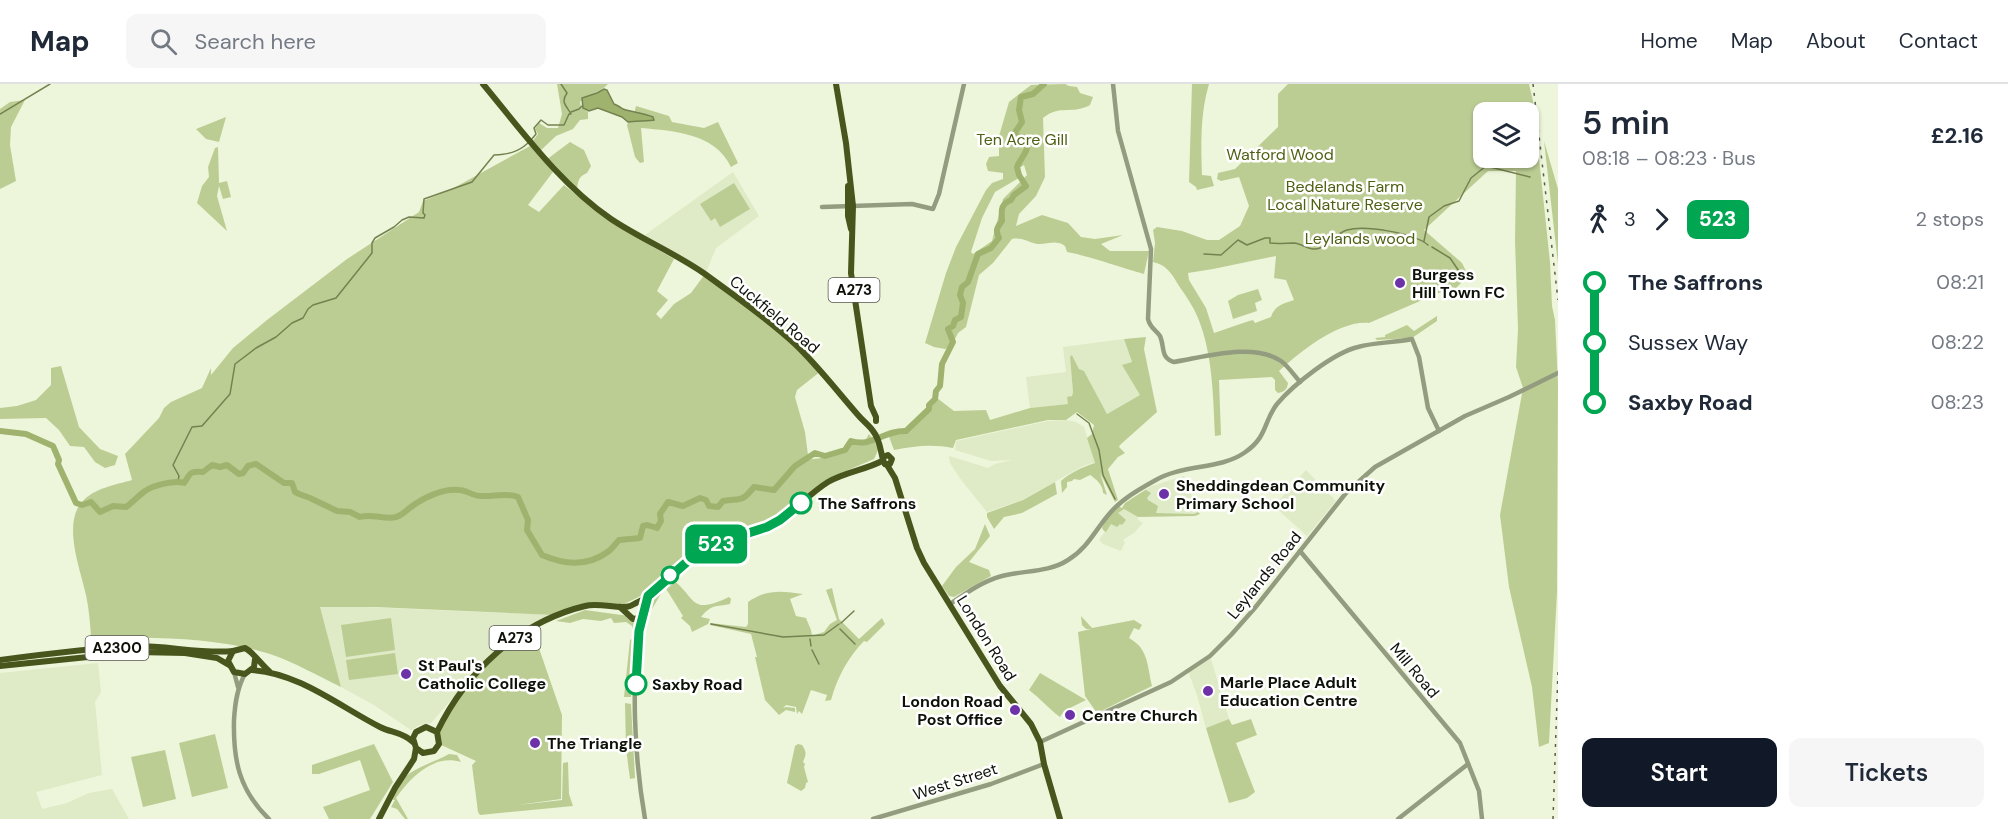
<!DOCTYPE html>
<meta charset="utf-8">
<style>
body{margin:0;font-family:"DM Sans",sans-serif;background:#f6f6f7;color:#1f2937;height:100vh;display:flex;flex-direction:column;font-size:22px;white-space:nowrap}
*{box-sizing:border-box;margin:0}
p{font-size:20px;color:#747a83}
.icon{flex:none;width:33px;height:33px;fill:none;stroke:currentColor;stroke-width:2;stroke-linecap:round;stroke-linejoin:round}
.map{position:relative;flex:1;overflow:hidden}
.drawer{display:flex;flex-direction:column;background:#fff;width:450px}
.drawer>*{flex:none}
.badge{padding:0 12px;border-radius:9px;font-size:21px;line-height:39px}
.fabs{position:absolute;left:1473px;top:18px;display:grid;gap:12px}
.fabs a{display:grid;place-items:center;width:66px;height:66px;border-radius:12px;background:#fff;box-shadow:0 2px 4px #0004;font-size:30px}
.map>.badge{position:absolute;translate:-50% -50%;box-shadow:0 0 0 3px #fff}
.legs{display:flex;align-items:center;gap:9px;height:66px;padding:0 24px;font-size:20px}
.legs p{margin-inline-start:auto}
.headline{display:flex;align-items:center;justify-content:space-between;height:102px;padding:0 24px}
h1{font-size:33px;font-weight:600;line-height:45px}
.button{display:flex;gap:12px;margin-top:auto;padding:12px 24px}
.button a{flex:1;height:69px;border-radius:12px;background:#111827;color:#fff;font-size:24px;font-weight:600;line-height:69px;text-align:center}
.button a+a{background:#f6f6f7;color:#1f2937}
ul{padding:0 24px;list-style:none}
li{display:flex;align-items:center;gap:21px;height:60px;font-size:22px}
li i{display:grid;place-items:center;width:9px;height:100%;margin:0 8px;background:currentColor}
li i::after{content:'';width:15px;height:15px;margin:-8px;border:4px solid;border-radius:50%;background:#fff}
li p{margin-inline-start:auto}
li:first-child i{background:linear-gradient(#0000 50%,currentColor 0)}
li:last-child i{background:linear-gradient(currentColor 50%,#0000 0)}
header{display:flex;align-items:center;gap:36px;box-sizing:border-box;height:84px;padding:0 30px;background:#fff;border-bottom:2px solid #e0e1e3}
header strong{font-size:28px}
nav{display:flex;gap:33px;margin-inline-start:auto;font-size:21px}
.search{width:420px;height:54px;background:#f6f6f7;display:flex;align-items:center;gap:15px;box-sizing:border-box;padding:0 21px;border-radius:12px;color:#747a83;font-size:22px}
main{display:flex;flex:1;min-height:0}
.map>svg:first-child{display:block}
</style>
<header>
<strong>Map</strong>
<div class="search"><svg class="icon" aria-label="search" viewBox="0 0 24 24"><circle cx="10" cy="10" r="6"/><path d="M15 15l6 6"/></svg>Search here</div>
<nav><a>Home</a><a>Map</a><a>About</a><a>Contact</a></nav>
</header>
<main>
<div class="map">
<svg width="1558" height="735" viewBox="0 0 1558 735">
<rect width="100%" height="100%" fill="#edf6da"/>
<g fill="#dfeac6">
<path d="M733,88L759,132L716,164L706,188L645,151Z"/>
<path d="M1124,255L1132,278L1123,282L1140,311L1107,330L1084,287L1079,286L1073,272L1070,273L1073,308L1068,320L1030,324L1026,293L1066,288L1063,263Z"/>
<path d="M1066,336L1076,338L1084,343L1095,378L1083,382L1022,416L987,428L962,397L950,379L949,372L988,384L995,380L1012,376L991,377L955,366L956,357L1048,337Z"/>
<path d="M1306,386L1336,417L1307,452L1274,422Z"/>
<path d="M1184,392L1193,415L1192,422L1194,426L1197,425L1198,428L1194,430L1139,429L1130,415L1152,402Z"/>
<path d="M1122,424L1138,433V436L1143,439L1134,449L1124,455L1123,457L1125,458L1121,467L1103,460L1099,456Z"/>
<path d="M318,521L553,531L485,577L431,639L420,641L411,646L374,621L341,603Z"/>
<path d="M1210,572L1229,635L1206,644L1197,611L1188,587Z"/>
<path d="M98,579L101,608L95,618L102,691L36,708L42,725L67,719L89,709L112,705L129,735H0V589Z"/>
</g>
<g fill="#bccd94" fill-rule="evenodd">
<path d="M557,0H608C600,9 588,10 580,18L581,23L588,28V35L580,36L573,45L556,52L539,68L532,58L538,50L535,45L539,39L547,44H558L562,30Z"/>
<path d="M1065,0L1069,2L1077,3L1080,9L1093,13L1090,21C1072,31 1060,20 1043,34L1045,93L1036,112L1019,130L1016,142L1042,131L1068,139L1081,153L1095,155L1123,151L1101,160L1110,167H1149L1144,190C1118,183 1093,173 1067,168L1065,162C1056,155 1047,161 1037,160C1028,158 1021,153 1012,155L993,179L979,191L966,243L958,249L951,263L945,265L934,263L925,259L946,189L956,163L986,106L992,99L1003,95V89L988,87L986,80L989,73L999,72V52L1009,18L1031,1ZM1024,81L1027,91L1003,115L992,157L973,170L971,168L982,134L995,108L1019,94L1018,85Z"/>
<path d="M1192,0H1209C1200,30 1201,60 1202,91L1211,92L1214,102L1197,106L1196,103L1189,98Z"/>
<path d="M1288,0H1529L1533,17L1550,178L1552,222L1555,236L1558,299L1557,508L1549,659L1539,663L1532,603L1509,503L1500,431L1523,304L1516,283L1518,245L1515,157L1516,87H1488L1424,146L1462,179L1467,189L1466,194L1451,209L1448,205L1369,239C1339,236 1300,268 1279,287L1288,299C1287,306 1284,308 1278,309L1275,306V296L1272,293L1219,296L1221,351L1215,352C1213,313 1213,271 1198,234C1193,222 1186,212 1179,202C1172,190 1167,181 1153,178L1155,159L1153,146L1157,143L1182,147L1207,156H1219L1240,142L1249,122L1239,93L1221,97L1217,95L1218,89L1235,85L1278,43V10ZM1484,28H1528V74H1484ZM1276,172L1274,194L1286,196L1294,216C1284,219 1274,222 1271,233L1255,239L1253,236L1249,237L1214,249L1206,224L1189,196L1188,189L1213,185Z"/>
<path d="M25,16L11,43L10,61L16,97L0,105V25L10,18Z"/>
<path d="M636,22L669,32L672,38L704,44L718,38L738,79L731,83C715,49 674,47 641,44L644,78L640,79L635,73L627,41L631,31L634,30Z"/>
<path d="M226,33L219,58L206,55L196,45Z"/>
<path d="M1544,57L1558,105V180Z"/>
<path d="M570,58L584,66L591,82L587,89C578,93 578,97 577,106L546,76Z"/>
<path d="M530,62L553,88L528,121L539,128L564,101L612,139L674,175L657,207L668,216L656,230L661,235L674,220L691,209L705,190L764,235L821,287L797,306L795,313L805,348L808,371L804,376L822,374L848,365L851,359L865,357L869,350L879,364L874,375L832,393L791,423L777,437L712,460L647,509L620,522L608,520L553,531L375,523H320L341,603C318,592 294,578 270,570C219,554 153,552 100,555L96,552H91C90,539 89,525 86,511C81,487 62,440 82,418C94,404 115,401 132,396L125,370L159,334L164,324L171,318L202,304L211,284V291L233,264L267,236L347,175L419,128L423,117L450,106Z"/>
<path d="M218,63L219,99L227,97L231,113L223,115L219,102L217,112L227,147L197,119L202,102L209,93L208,83L215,64Z"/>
<path d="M734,99L750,125L720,143L715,134L711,137L700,120Z"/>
<path d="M1258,205L1262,216L1255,219L1257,227L1233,235L1228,217L1238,211Z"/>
<path d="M1437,232V237L1412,254L1377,256L1375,254L1385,253V251L1407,241L1414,247Z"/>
<path d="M1146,253L1144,265L1157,328L1120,361L1119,363L1125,369L1118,373L1108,385L1118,416L1115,418L1100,389L1107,411L1103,409C1103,401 1096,395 1090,391L1080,396L1074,395L1072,397L1067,398V403L1062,409L1061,397C1071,388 1083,383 1095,379L1087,354L1092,350L1094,341L1077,328L1066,336H1048L956,356L953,364C932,360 915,362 894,366L888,350L906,348L937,314L954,327L986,326L990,336L1030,324L1068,320L1067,313L1072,312L1073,308L1070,273L1072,271L1079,285L1084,287L1107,330L1140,311L1122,281L1132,278L1124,255Z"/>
<path d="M61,282L79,343L100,365L118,372L115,381L105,384L95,378L84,363L70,362L59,346L46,334L0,335V324L17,322L36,316L51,301V284Z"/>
<path d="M1055,398L1057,410L1022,429L1004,433L994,445L987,433V429L1023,416Z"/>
<path d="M1147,405L1146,406L1151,409L1147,414L1148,416L1158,422L1156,429L1194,430L1198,428L1200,430L1195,432L1138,433L1124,425L1118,429L1126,436L1122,441L1120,440L1117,443L1111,440L1106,448L1104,447L1102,444L1105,437L1118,422L1122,424L1125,419Z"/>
<path d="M985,440L990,452L969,478L989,486L991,492L954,513L949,512L942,502L956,483L975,465Z"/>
<path d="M672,495C697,514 689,532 729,513L731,515L730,520C715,523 712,520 701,533L710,535L708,540L692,548L690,542L681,534L683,532L665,503L649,530V518L658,506Z"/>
<path d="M832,504L839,535L859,555L882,534L885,540L867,558L864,557C848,573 837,594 831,616L825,617L827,611L811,606L802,630L799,627L797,630L796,623L786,621L783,624L786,623L795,624V628L786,626L779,631L765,616L755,573H757L751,550L710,541V539L746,543L748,540V518C766,505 782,507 803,510L790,515L796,532L806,534L811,546L812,552L824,548L830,540L837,536L826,506Z"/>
<path d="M585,526L629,532L636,542L631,613H624L630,556L634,554L632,542L626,538L614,539L611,534L601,537L583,535L570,539L556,537Z"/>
<path d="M1081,532L1092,544L1134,536L1142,541L1139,546L1134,544L1129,554C1149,565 1147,582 1152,602L1097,629L1085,612L1078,548L1091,545H1086L1082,541Z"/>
<path d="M391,534L395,566L346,573L341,541Z"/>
<path d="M532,544L562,631L561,715L518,721L562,716L563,679L568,678L569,710L573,722L480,731L478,728L472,681L476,677L439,660L440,641L474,591Z"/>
<path d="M395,569L398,590L349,596L346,576Z"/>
<path d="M1040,589L1086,616L1064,627L1060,633C1048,624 1041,615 1029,606Z"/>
<path d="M625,619L631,620L635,694L630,695L626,664Z"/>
<path d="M1229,635L1232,641L1251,635L1257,651L1236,659L1255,708L1247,714L1229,719L1206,644Z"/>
<path d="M215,650L228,704L192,713L179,659Z"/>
<path d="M374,660L393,698L370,735H329L323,723L370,706L360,676L319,690H312V681Z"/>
<path d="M798,660L802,661C807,668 806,671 803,678L805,680L804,683L808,698L806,699L805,704L801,707L787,699L795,662Z"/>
<path d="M165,666L176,715L143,723L131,673Z"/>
<path d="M449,670L457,671L461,678C433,670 411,693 396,714L408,735H405L397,725L391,723L395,716H393C397,686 428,682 449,670Z"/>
</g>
<path fill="#a0b36e" stroke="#74824f" stroke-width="1.5" d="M604,5L607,6L614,20C617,21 620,23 623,25C631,28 644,29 653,33L654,36C652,37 635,37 628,38L622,33L598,24L589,27L583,24L582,14L597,9Z"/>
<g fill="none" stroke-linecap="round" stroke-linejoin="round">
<g stroke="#74824f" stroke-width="1.5">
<path d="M571,28L579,25L582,22"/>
<path d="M0,30L50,0"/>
<path d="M531,56L536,50L534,44L541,36L548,41H564L569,30H571C567,22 560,19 567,9L561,0"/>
<path d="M1424,157L1429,133L1444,122L1459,117L1471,94L1486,82L1530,93"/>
<path d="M1432,163L1450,174L1463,193"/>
<path d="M1204,170L1221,171L1238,156L1247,161L1265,154H1270V159C1278,160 1286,159 1294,159C1304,160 1310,168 1320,164C1330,160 1336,149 1347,146C1365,141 1414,149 1428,161"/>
<path d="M1077,330L1089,339L1099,366L1103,391L1115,415"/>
<path d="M178,397L179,392L173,381L192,343L202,342L230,310L235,280L256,264L276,253L292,239L303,234L308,225L313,221L336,214L372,169V159L375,154L394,143L402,136L409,133L424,134L425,131L423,129L424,115L472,98L494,71C508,70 517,69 528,59"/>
<path d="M841,539L854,527"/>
<path d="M711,540L783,553L824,551L839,540"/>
<path d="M840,545L855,560"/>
<path d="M810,555L811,562"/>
<path d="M812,566L819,580"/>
</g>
<path stroke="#a0b36e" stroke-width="6" d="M0,347L26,350L53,362L59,376L58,380L76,419L82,421L91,418L100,428L113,422L126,423C133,418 138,412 145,407C154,401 174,396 184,399C191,389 189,387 203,388L212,381L220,383L227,381L239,390L243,389L248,382L256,380L284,399H292L295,408L299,410L310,414L337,427L350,428L360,433C372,429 384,436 396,433C403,431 405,427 411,423C423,414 443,404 459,406C467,406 472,412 481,412C493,413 506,408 518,413L528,436L527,446L542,471C565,481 588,483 609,467C613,464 615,460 619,456L640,454L643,442L647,441L657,444L661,437L660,430L668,418L683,422L700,414L706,416L709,422L718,423L723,417C742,414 741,419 754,403L774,406L795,382L815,369L825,372L845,366L851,357C872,364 884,346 906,347L929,325V321L935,315L936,307L940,302L942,280L953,258L948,245L953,242L955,236L961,233L963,219L960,211L962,203L968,198L978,170L991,164L999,154C995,146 997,144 1002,137C1002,128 999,121 1011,116L1014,111L1026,102L1019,91L1017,83C1021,72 1031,67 1026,54L1016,52L1014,50L1022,38L1019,26L1021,13L1033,10L1044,0"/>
<g stroke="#939c7f" stroke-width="4.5">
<path d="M1113,0L1118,47L1151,165L1148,235C1150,244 1156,246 1160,252C1165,263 1160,274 1174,278C1205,273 1253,258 1281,277C1288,282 1294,291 1300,298"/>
<path d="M822,123L912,120L933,125L939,110L964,0"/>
<path d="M1300,467L1460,659L1479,707L1482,735"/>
<path d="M950,520C966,509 983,497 1002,492C1024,486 1048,489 1068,476C1088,464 1095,446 1110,429C1122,415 1138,406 1154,397C1182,380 1219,386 1244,369C1268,353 1263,338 1277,320C1293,301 1333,269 1358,263C1375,258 1394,259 1412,255L1419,273L1428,324L1439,347"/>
<path d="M643,533C629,591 635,677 645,735"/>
<path d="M234,588L238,603"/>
<path d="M245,590C237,604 235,619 234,636C233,676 239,706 269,735"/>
<path d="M1040,658L1171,598L1210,572L1231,551L1254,525L1346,409L1375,383L1465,332L1509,313L1558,289"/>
<path d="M873,735L991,700L1044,680"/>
<path d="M1398,735L1468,680"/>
</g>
<g stroke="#48561e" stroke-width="6">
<path d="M483,0C522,47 559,99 611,135C641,155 675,169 705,190C735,212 767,234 795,260C818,282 837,307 858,331C863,337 869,341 873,347C882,358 880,372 885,380"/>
<path d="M836,0L846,59L853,122L851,189L871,322L876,333V337"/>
<path d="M848,102V132L851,145"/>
<path d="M883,373L888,371L892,375L890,380H885"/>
<path d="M887,381L895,394L917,464L924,479L1000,602L1031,640L1040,658L1044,680L1060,735"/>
<path d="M620,523L633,535L640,534L645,528L644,523L648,513"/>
<path d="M255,575L254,583L245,590L234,588L228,577L233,567L245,564C253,568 261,580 269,587"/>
<path d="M0,576C45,570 92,564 137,562C169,562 203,570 233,567"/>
<path d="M0,582L137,568L185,569L217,574L229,581"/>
<path d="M252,586C299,589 339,622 380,643C392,649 402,648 413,658"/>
<path d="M437,648C466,588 519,538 585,522C599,518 621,526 630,522C633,521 638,518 642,516C651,511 658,502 666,495C678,484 691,473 705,465C725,454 749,452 770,442C792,431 807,411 828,398C845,388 865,386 882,377"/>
<path d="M379,735L395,704L414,675L416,664L413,654L416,648L426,643L437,648L439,660L434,667L423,669L416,664"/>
</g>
<g stroke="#595e4f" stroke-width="1.5" stroke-dasharray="3 6" stroke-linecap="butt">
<path d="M1533,0L1558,216"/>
<path d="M1553,735L1558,587"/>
</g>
</g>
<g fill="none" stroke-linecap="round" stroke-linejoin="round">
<defs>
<path id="line-1" d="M636,600L639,547L648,512L696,470L717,459L767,443L780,436L801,419"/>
</defs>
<use href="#line-1" stroke="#fff" stroke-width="14"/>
<use href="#line-1" stroke="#00a651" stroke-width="9"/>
</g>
<g fill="#6d32a8" stroke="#fff" stroke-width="2">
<circle cx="1400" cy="199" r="6"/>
<circle cx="1164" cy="410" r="6"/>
<circle cx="406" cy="590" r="6"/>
<circle cx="1208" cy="607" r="6"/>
<circle cx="1015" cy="626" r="6"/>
<circle cx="1070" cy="631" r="6"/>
<circle cx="535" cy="659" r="6"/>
</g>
<g fill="#fff" stroke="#00a651" stroke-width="3">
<circle cx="801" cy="419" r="10"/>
<circle cx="670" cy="491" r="8"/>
<circle cx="636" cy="600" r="10"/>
</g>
<g text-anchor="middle" stroke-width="5" stroke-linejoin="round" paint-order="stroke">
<g fill="#fff" stroke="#565852" stroke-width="1.5">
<rect x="828.5" y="194" width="51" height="24" rx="4.5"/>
<rect x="489.5" y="542" width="51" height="24" rx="4.5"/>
<rect x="85.5" y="552" width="63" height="24" rx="4.5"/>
</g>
<g font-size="15" font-weight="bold" fill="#0e1108">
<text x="854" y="211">A273</text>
<text x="515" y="559">A273</text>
<text x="117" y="569">A2300</text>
</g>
<g font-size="16" fill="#4f6013" stroke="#fff">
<text x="1022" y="61">Ten Acre Gill</text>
<text x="1280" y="76">Watford Wood</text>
<text x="1345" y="108">Bedelands Farm<tspan x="1345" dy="18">Local Nature Reserve</tspan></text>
<text x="1360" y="160">Leylands wood</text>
</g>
<g font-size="16" font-weight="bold" fill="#0e1108" stroke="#fff" text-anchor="start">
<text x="1412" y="196">Burgess<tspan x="1412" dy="18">Hill Town FC</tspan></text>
<text x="1176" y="407">Sheddingdean Community<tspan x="1176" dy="18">Primary School</tspan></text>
<text x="418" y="587">St Paul's<tspan x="418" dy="18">Catholic College</tspan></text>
<text x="1220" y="604">Marle Place Adult<tspan x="1220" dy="18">Education Centre</tspan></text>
<text x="1003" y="623" text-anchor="end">London Road<tspan x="1003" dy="18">Post Office</tspan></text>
<text x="1082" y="637">Centre Church</text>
<text x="547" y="665">The Triangle</text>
</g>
<g font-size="16" fill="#0e1108" stroke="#fff">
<text transform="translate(775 230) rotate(40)" y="6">Cuckfield Road</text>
<text transform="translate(1264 491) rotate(-51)" y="6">Leylands Road</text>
<text transform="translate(987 554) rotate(58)" y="6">London Road</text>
<text transform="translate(1415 586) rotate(50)" y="6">Mill Road</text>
<text transform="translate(955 697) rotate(-18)" y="6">West Street</text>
</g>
<g font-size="16" font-weight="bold" fill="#0e1108" stroke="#fff" text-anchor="start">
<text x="818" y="425">The Saffrons</text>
<text x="652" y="606">Saxby Road</text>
</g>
</g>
</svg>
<div class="fabs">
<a><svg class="icon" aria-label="layers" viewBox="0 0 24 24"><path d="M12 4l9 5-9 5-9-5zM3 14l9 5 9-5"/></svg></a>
</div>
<b class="badge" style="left:716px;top:460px;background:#00a651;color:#fff">523</b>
</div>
<section class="drawer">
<div class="headline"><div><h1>5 min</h1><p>08:18 – 08:23 · Bus</p></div><b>£2.16</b></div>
<div class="legs"><svg class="icon" aria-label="walk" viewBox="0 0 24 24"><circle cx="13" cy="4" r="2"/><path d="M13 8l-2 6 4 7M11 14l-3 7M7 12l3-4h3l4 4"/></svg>3<svg class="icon" aria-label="forward" viewBox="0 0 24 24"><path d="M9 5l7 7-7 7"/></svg><b class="badge" style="background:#00a651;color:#fff">523</b><p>2 stops</p></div>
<ul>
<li><i style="color:#00a651"></i><b>The Saffrons</b><p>08:21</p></li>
<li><i style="color:#00a651"></i><span>Sussex Way</span><p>08:22</p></li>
<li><i style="color:#00a651"></i><b>Saxby Road</b><p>08:23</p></li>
</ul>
<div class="button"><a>Start</a><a>Tickets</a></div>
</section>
</main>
